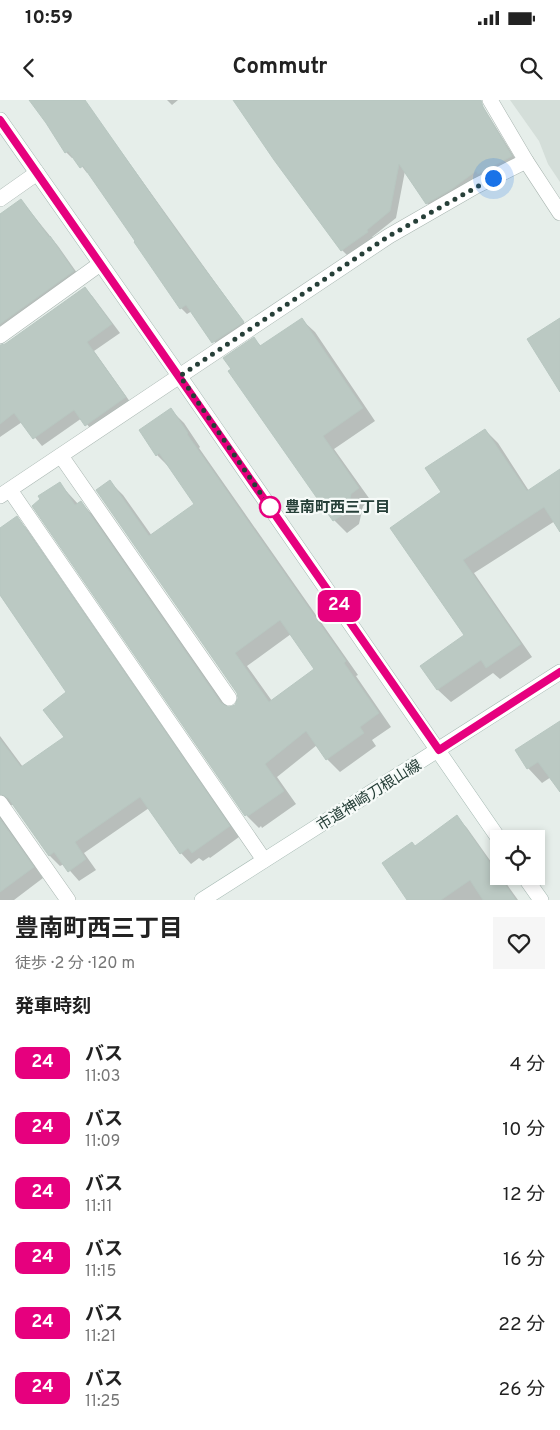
<!DOCTYPE html>
<html lang="ja">
<meta charset="utf-8">
<style>
body{margin:0;font-family:Overpass,"Noto Sans JP",sans-serif;background:#f6f6f6;color:#222;height:100vh;display:flex;flex-direction:column;font-size:19px;white-space:nowrap}
*{box-sizing:border-box;margin:0}
p{font-size:16px;color:#767676}
.icon{flex:none;width:28px;height:28px;fill:none;stroke:currentColor;stroke-width:2;stroke-linecap:round;stroke-linejoin:round}
.map{position:relative;height:800px;overflow:hidden}
.details{display:flex;flex-direction:column;background:#fff;flex:1}
.details>*{flex:none}
.badge{padding:0 10px;border-radius:8px;font-size:18px;line-height:32px}
.fabs{position:absolute;left:490px;top:730px;display:grid;gap:10px}
.fabs a{display:grid;place-items:center;width:55px;height:55px;border-radius:0px;background:#fff;box-shadow:0 2px 8px #0003;font-size:25px}
.you{position:absolute;width:25px;height:25px;margin:-12px;border:4px solid #fff;border-radius:50%;background:#1a73e8;box-shadow:0 0 0 8px #1a73e833}
.map>.badge{position:absolute;translate:-50% -50%;box-shadow:0 0 0 2px #fff}
h2{padding:0 15px;font-size:19px;line-height:45px}
.round{display:grid;place-items:center;flex:none;width:52px;height:52px;border-radius:0px;background:#f6f6f6}
.headline{display:flex;align-items:center;justify-content:space-between;height:85px;padding:0 15px}
h1{font-size:24px;font-weight:700;line-height:38px}
ul{padding:0;list-style:none}
li{display:flex;align-items:center;gap:15px;height:65px;padding:0 15px}
li div{flex:1}
li b{display:block;font-size:19px}
li em{font-style:normal}
li .badge{min-width:55px;font-weight:700;text-align:center}
.status{display:flex;justify-content:space-between;align-items:center;height:35px;padding:0 25px;background:#fff;direction:ltr}
.status svg{height:14px;fill:currentColor}
header{display:flex;justify-content:space-between;align-items:center;height:65px;padding:0 15px;background:#fff;font-size:22px;font-weight:700}
.map>svg:first-child{display:block}
</style>
<div class="status"><b>10:59</b><svg viewBox="0 0 49 12"><path d="M0 12V9h3v3zM5 12V6h3v6zM10 12V3h3v9zM15 12V0h3v12zM26 1h20v11H26zM47 4h2v5h-2z"/></svg></div>
<header><svg class="icon" aria-label="back" viewBox="0 0 24 24"><path d="M15 5l-7 7 7 7"/></svg>Commutr<svg class="icon" aria-label="search" viewBox="0 0 24 24"><circle cx="10" cy="10" r="6"/><path d="M15 15l6 6"/></svg></header>
<div class="map">
<svg width="560" height="800" viewBox="0 0 560 800">
<rect width="100%" height="100%" fill="#e6eeea"/>
<path fill="#d4ded9" d="M510,0H560V82L548,64L539,41Z"/>
<g fill="#0003" fill-rule="evenodd">
<path d="M31,0H84L248,228L219,248L192,211L187,214L181,208L89,72L87,73L74,56L72,58L66,52Z"/>
<path d="M167,0H178L172,5Z"/>
<path d="M234,0H479L518,63L434,110L427,103L405,71L396,118L372,137L374,139L349,157L342,150Z"/>
<path d="M21,100L58,146L82,180L0,240V115Z"/>
<path d="M85,188L93,197L120,233L94,251L133,306L94,333L82,318L42,346L22,322L0,337V246L6,245Z"/>
<path d="M302,220L315,232L375,321L334,349L371,401L363,406L359,424L347,433L334,420L230,271L254,239L262,247Z"/>
<path d="M171,310L184,323L200,347L199,348L358,575L356,576L391,627L372,640L376,646L340,672L327,659L317,645L277,677L296,704L262,728L261,726L259,728L246,715L59,383L78,404L80,402L93,415L227,607L236,606L240,598L238,592L110,382L123,395L152,436L196,404L170,368L157,355ZM291,534L316,569L272,601L247,566Z"/>
<path d="M485,330L498,343L529,391L560,371V429L555,421L474,473L532,557L500,579L493,573L451,602L438,590L422,566L466,536L443,393Z"/>
<path d="M17,418L27,429L239,737L210,758L209,757L203,761L199,758L191,764L181,753L149,708L84,753L96,770L79,781L64,764L60,766L50,756L14,705H6L2,711L3,720L43,778L14,800H0V636L23,667L66,638L68,592L0,495V430Z"/>
<path d="M560,623V690L551,677L542,683L528,668Z"/>
<path d="M457,717L467,728L499,773V776H501L518,800H409L415,747Z"/>
</g>
<g fill="#bbc9c3" stroke="#b8c7c1" fill-rule="evenodd">
<path d="M29,0H85L181,137L244,222L212,243L186,205L180,209L134,142L135,141L83,66L80,68L68,51L65,53L46,23Z"/>
<path d="M233,0H481L483,7L512,56L478,74L476,71L452,89L426,104L399,64L390,111L367,130L368,132L341,151L274,60Z"/>
<path d="M21,99L49,137L50,136L74,171L0,224V114Z"/>
<path d="M85,187L112,224L87,242L126,297L85,326L74,310L33,339L14,313L0,324V245L5,244Z"/>
<path d="M302,218L363,308L323,336L359,388L351,394L347,412L333,421L228,271L231,269L223,258L254,237L260,246Z"/>
<path d="M560,218V292L527,239Z"/>
<path d="M171,308L188,333L187,334L346,561L344,563L379,613L360,627L364,633L326,660L306,631L265,664L284,691L248,716L247,714L245,716L32,406L40,399L38,396L60,382L75,405L81,401L221,603L229,607L235,605L238,598L237,593L96,390L110,380L149,436L194,404L159,353L156,356L139,330ZM280,520L314,569L269,602L235,553Z"/>
<path d="M485,329L527,391L560,369V432L544,407L463,460L521,544L486,568L481,560L437,590L420,566L464,535L390,428L441,392L425,368Z"/>
<path d="M17,416L230,726L192,753L188,748L180,754L140,697L75,742L86,759L68,772L54,752L49,756L8,698L0,694V639L21,667L64,637L43,610L66,592L0,495V428Z"/>
<path d="M560,621V692L538,662L527,669L515,650Z"/>
<path d="M457,715L499,776L516,800H483L470,780L441,800H407L382,763L412,742L415,746Z"/>
<path d="M0,719L34,767L0,792Z"/>
</g>
<g fill="none" stroke-linecap="round" stroke-linejoin="round">
<defs>
<g id="street">
<path d="M490,0L526,61L560,113"/>
<path d="M0,99L37,73"/>
<path d="M0,236L100,164"/>
<path d="M61,356L229,598"/>
<path d="M10,390L264,760"/>
<path d="M0,396L389,136L476,86L526,61"/>
<path d="M0,703L68,800"/>
</g>
<g id="secondary">
<path d="M0,20L180,277L499,739"/>
<path d="M524,776L541,800"/>
<path d="M202,800L560,572"/>
</g>
</defs>
<use href="#street" stroke="#a9b6b1" stroke-width="16"/>
<use href="#secondary" stroke="#a5b9b2" stroke-width="16"/>
<use href="#street" stroke="#fff" stroke-width="15"/>
<use href="#secondary" stroke="#fff" stroke-width="15"/>
</g>
<g fill="none" stroke-linecap="round" stroke-linejoin="round">
<defs>
<path id="line" d="M0,20L439,650L560,572"/>
</defs>
<use href="#line" stroke="#fff" stroke-width="11"/>
<use href="#line" stroke="#e6007e" stroke-width="8"/>
<path stroke="#263f38" stroke-width="5" stroke-dasharray="0 9" d="M270,407L180,276L389,136L493,78"/>
</g>
<circle fill="#fff" stroke="#e6007e" stroke-width="2.5" cx="270" cy="407" r="10"/>
<g text-anchor="middle" stroke-width="4.5" stroke-linejoin="round" paint-order="stroke">
<g font-size="15" font-weight="bold" fill="#263f38" stroke="#f6faf8" text-anchor="start">
<text x="285" y="412">豊南町西三丁目</text>
</g>
<g font-size="15" fill="#263f38" stroke="#f6faf8">
<text transform="translate(369 695) rotate(-32)" y="5">市道神崎刀根山線</text>
</g>
</g>
</svg>
<div class="fabs">
<a><svg class="icon" aria-label="locate" viewBox="0 0 24 24"><circle cx="12" cy="12" r="6"/><path d="M12 2v4M12 18v4M2 12h4M18 12h4"/></svg></a>
</div>
<div class="you" style="left:493px;top:78px"></div>
<b class="badge" style="left:339px;top:506px;background:#e6007e;color:#fff">24</b>
</div>
<section class="details">
<div class="headline"><div><h1>豊南町西三丁目</h1><p>徒歩 · 2 分 · 120 m</p></div><a class="round"><svg class="icon" aria-label="heart" viewBox="0 0 24 24"><path d="M12 20l-8-8c-3-5 5-10 8-4 3-6 11-1 8 4z"/></svg></a></div>
<h2>発車時刻</h2>
<ul>
<li><span class="badge" style="background:#e6007e;color:#fff">24</span><div><b>バス</b><p>11:03</p></div><em>4 分</em></li>
<li><span class="badge" style="background:#e6007e;color:#fff">24</span><div><b>バス</b><p>11:09</p></div><em>10 分</em></li>
<li><span class="badge" style="background:#e6007e;color:#fff">24</span><div><b>バス</b><p>11:11</p></div><em>12 分</em></li>
<li><span class="badge" style="background:#e6007e;color:#fff">24</span><div><b>バス</b><p>11:15</p></div><em>16 分</em></li>
<li><span class="badge" style="background:#e6007e;color:#fff">24</span><div><b>バス</b><p>11:21</p></div><em>22 分</em></li>
<li><span class="badge" style="background:#e6007e;color:#fff">24</span><div><b>バス</b><p>11:25</p></div><em>26 分</em></li>
</ul>
</section>
